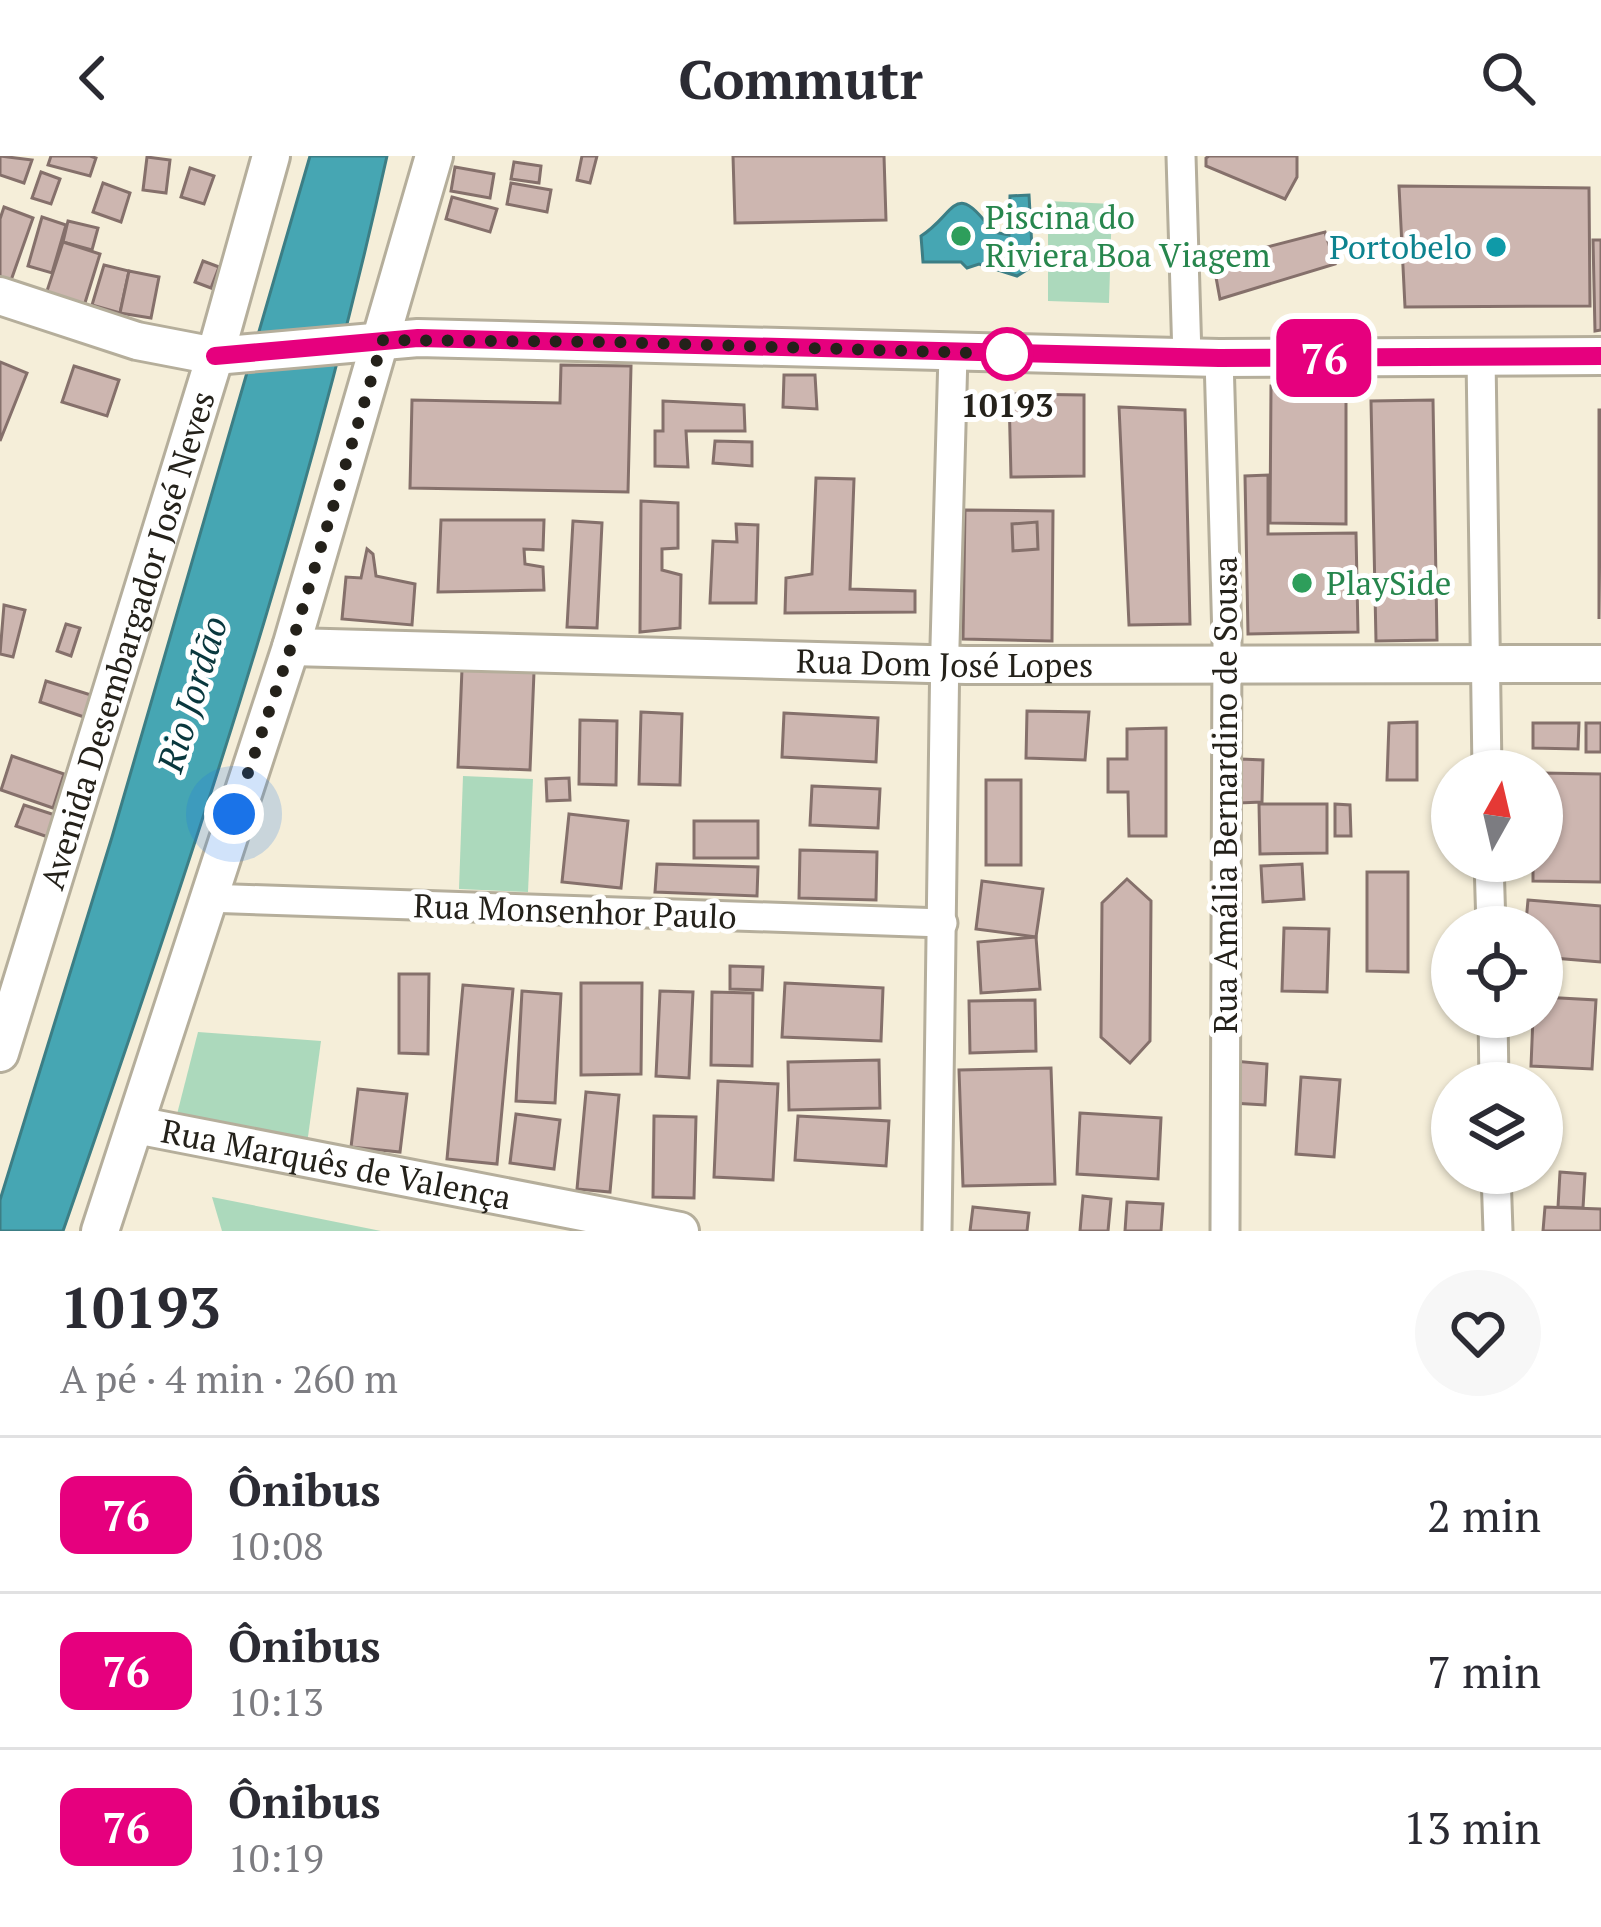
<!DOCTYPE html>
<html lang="pt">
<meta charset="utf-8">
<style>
body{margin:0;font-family:"PT Serif",serif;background:#f7f7f7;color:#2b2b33;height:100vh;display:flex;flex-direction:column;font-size:45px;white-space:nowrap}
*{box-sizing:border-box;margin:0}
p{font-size:39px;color:#7c7c81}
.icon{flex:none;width:66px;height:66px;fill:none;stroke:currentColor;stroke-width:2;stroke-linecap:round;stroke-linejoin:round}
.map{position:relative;height:1075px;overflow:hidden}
.panel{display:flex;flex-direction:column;background:#fff;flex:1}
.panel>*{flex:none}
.badge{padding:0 24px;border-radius:18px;font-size:42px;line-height:78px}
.needle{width:78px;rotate:8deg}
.fabs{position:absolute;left:1431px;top:594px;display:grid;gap:24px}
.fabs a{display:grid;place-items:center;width:132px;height:132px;border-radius:50%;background:#fff;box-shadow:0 3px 9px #0004;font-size:60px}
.you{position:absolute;width:60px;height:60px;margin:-30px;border:9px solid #fff;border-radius:50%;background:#1a73e8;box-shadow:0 0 0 18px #1a73e833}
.map>.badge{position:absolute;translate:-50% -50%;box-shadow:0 0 0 6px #fff}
.round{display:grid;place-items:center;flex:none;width:126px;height:126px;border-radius:63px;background:#f7f7f7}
.headline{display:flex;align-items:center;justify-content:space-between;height:204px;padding:0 60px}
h1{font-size:57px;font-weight:600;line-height:90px}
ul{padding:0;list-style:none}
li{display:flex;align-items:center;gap:36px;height:156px;padding:0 60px;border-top:3px solid #e1e1e2}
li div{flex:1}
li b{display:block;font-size:45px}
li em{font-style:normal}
li .badge{min-width:132px;font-weight:700;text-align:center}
header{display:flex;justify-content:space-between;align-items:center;height:156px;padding:0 60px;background:#fff;font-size:54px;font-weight:600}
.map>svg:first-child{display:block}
</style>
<header><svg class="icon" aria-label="back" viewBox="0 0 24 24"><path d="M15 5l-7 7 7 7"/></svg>Commutr<svg class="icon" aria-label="search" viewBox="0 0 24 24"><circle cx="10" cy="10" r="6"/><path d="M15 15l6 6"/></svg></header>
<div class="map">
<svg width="1601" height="1075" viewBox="0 0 1601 1075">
<rect width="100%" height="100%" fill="#f5eed9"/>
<g fill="#acd9bc">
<path d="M1048,45L1112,48L1109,147L1048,145Z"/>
<path d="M463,620L533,623L528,736L459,733Z"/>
<path d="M198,876L321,885L307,988L175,966Z"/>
<path d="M212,1041L381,1075H222Z"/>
</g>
<g fill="#46a6b3" stroke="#3c7e85" stroke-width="3">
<path d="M310,0H387C306,366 186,722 63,1075H0V1044L112,681Z"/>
<path d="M1029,39L1033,110L1017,120L979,108L967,112L961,106H923L921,80C956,58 954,21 993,76L1009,79L1010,40Z"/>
</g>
<g fill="#cdb6b0" stroke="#85706b" stroke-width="3">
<path d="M0,0L32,4L24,27L0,19Z"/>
<path d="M51,0H90L96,2L90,20L48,9Z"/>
<path d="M582,0H597L590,27L577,24Z"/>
<path d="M733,0H884L886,64L735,67Z"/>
<path d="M1209,0H1297V21L1285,43L1206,10V2Z"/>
<path d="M147,1L170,4L166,37L143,34Z"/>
<path d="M514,6L541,10L539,27L511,23Z"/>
<path d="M455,11L494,18L490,42L451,35Z"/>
<path d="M190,12L214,20L204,48L181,41Z"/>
<path d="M41,16L60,23L51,48L32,42Z"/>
<path d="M103,27L130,37L121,66L93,56Z"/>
<path d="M511,27L551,34L547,56L507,48Z"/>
<path d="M1399,30L1589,32L1590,150L1405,151Z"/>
<path d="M452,41L497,53L490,76L446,63Z"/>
<path d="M4,51L33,62L9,130L0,127V63Z"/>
<path d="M42,61L66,69L52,117L28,110Z"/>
<path d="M68,65L98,72L92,94L63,86Z"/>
<path d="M1325,76L1335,108L1220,143L1213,105Z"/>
<path d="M1593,84H1601V174L1595,175Z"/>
<path d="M63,86L100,98L84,150L46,138Z"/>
<path d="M203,105L219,111L211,132L195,126Z"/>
<path d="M104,109L129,115L120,157L92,149Z"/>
<path d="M129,115L159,121L151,162L120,157Z"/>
<path d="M0,206L27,217L0,285Z"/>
<path d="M561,209L631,210L628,336L410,332L412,244L560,247Z"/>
<path d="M74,210L119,224L107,260L62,246Z"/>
<path d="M784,219H815L817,253L783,251Z"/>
<path d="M1271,230H1346V368L1270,367Z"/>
<path d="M1009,238L1084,239V320L1011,321Z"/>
<path d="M1433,244L1437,484L1376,485L1371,245Z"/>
<path d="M663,245L744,249L745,275H686L688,311L655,310V275H663Z"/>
<path d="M1119,251L1185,254L1190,468L1129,469Z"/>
<path d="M1599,254H1601L1599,463Z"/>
<path d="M715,285L752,286V310L713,307Z"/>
<path d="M1268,319V378L1356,377L1358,476L1248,478L1245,320Z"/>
<path d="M816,322L854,323L850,433L915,435V456L785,457L786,422L812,418Z"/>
<path d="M641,345L678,347V392L662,393V414L681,419L680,472L640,476Z"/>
<path d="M965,354L1053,355L1052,485L963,483Z"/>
<path d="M441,364H544L543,394L524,393L525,408L543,411L544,434L438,436Z"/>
<path d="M573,365L602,367L597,472L567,471Z"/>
<path d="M1037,366L1038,393L1013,395L1012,368Z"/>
<path d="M736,368L758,369L756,447H710L713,385L737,386Z"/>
<path d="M367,393L373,398L376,420L415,428L412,469L342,463L346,421L361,422Z"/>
<path d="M4,449L25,454L13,501L0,498Z"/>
<path d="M66,468L80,472L71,500L57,495Z"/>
<path d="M462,513L534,516L530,614L458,611Z"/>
<path d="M46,525L91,539L84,561L40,546Z"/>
<path d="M1027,555L1089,556L1085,604L1026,602Z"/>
<path d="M641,556L682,558L680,629L639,628Z"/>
<path d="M784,557L878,562L876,606L782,601Z"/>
<path d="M580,564L617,565L616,629L579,628Z"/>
<path d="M1417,566V624H1387L1389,567Z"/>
<path d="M1533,567H1579L1578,593L1533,592Z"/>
<rect x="1586" y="567" width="15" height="29"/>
<path d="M1166,572V680H1129L1128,636H1108V603H1127V573Z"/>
<path d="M12,600L64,618L53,652L1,634Z"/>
<path d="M1241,603L1263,604L1262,646L1239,647Z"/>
<path d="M1542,617L1601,618V726L1533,725V705H1542Z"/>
<path d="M569,622L570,644L547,645L546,623Z"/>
<rect x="986" y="624" width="35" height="85"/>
<path d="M812,630L880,633L878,672L810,669Z"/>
<path d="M1259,648H1327V697L1260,698Z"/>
<path d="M1335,648L1350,649L1351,680H1335Z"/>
<path d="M24,649L55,659L48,681L16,670Z"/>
<path d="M569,658L628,665L621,732L562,726Z"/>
<rect x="694" y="665" width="64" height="37"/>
<path d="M800,694L877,696L876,744L799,742Z"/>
<path d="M657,708L758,711L757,740L655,736Z"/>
<path d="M1302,708L1304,743L1263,746L1261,710Z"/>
<path d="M1367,716H1408V816L1367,815Z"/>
<path d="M1127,723L1151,745L1150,885L1130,907L1101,881L1102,747Z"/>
<path d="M982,725L1043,733L1036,781L976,773Z"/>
<path d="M1528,744L1601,750V806L1542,801V771H1515L1526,766Z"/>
<path d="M1284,772L1329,773L1327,836L1282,835Z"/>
<path d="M1036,781L1040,833L981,837L978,786Z"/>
<path d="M730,810L763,811L762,834L730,833Z"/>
<path d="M399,818H429L428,898L399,897Z"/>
<path d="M581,827H642L641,918L581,919Z"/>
<path d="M785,827L883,832L881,885L782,881Z"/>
<path d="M463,829L513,833L497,1008L447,1003Z"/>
<path d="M522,835L561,838L555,947L516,945Z"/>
<path d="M660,835L693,836L689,922L656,920Z"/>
<path d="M712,836L753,837L752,910L711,909Z"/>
<path d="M1542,841L1596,844L1592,913L1531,910L1533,861H1542Z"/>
<path d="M1035,844L1036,895L970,897L969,845Z"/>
<path d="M879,904L880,952L789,954L788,906Z"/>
<path d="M1234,905L1267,908L1265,949L1232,947Z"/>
<path d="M1051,912L1055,1028L963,1030L959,914Z"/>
<path d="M1301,921L1340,924L1334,1001L1296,998Z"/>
<path d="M718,925L778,928L773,1024L714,1021Z"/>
<path d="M358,933L407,938L400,996L351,991Z"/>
<path d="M586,936L619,939L610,1036L577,1033Z"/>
<path d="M1080,957L1161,962L1158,1023L1077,1018Z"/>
<path d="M516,958L560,964L554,1013L510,1007Z"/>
<path d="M654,960L696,961L694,1042L653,1041Z"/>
<path d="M798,960L889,965L886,1010L795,1004Z"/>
<path d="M1560,1016L1585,1018L1583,1052L1558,1051Z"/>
<path d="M1083,1040L1111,1043L1108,1075H1080Z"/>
<path d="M1127,1046L1163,1048L1161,1075H1125Z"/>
<path d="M973,1051L1029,1057L1027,1075H970Z"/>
<path d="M1545,1051L1601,1053V1075H1543Z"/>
</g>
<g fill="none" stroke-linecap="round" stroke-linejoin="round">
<defs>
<g id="street">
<path d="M1181,0L1187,201"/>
<path d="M1481,201L1487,615"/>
<path d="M1219,202L1227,483L1225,1075"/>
<path d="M1489,705L1491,771"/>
<path d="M206,742L943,767"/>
<path d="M1493,861L1494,927"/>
<path d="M1496,1017L1498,1075"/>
<path d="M937,1075L945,489L953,198"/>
</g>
<g id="secondary">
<path d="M0,140L137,185L215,200L418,182L1219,202L1601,200"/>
<path id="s1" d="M291,491L966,509L1601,508"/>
<path id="s2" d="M0,897L215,200L271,0"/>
<path id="s3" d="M136,969L680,1075"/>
<path d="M100,1075L291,491L434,0"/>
</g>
</defs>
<use href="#street" stroke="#b5ae9b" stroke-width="33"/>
<use href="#secondary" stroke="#b5ae9b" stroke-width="42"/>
<use href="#street" stroke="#fff" stroke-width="27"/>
<use href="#secondary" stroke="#fff" stroke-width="36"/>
</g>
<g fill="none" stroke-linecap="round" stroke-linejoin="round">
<defs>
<path id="line" d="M215,200L418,182L1219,202L1601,200"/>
</defs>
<use href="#line" stroke="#fff" stroke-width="27"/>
<use href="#line" stroke="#e6007e" stroke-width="18"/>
<path stroke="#24211a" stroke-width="12" stroke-dasharray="0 21.6" d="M234,658L291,491L383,184L610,186L1007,198"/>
</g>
<g fill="#2e9e5b" stroke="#fff" stroke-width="4.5">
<circle cx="961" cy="80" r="12"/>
<circle cx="1302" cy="427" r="12"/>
</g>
<circle fill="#0f9aa8" stroke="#fff" stroke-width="4.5" cx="1496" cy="91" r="12"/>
<circle fill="#fff" stroke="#e6007e" stroke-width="6" cx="1007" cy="198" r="24"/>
<g text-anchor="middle" stroke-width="10" stroke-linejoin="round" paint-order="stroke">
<g font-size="33" fill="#27864d" stroke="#fff" text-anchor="start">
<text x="985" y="73">Piscina do<tspan x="985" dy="38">Riviera Boa Viagem</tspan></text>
<text x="1326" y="439">PlaySide</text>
</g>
<g font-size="33" fill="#0d838f" stroke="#fff" text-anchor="end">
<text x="1472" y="103">Portobelo</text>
</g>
<g font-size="33" font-weight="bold" fill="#24211a" stroke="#fff">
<text x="1007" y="261">10193</text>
</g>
<g font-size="33" fill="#24211a" stroke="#fff">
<text dy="12" stroke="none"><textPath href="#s2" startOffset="432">Avenida Desembargador José Neves</textPath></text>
<text dy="12" stroke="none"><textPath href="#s1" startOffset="654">Rua Dom José Lopes</textPath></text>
<text transform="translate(1225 639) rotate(-90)" y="12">Rua Amália Bernardino de Sousa</text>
<text transform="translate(575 755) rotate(2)" y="12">Rua Monsenhor Paulo</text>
<text dy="12" stroke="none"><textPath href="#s3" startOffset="204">Rua Marquês de Valença</textPath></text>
</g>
<g font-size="36" font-style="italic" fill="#09373d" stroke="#fff">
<text transform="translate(192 538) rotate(-73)" y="13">Rio Jordão</text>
</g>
</g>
</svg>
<div class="fabs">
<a><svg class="needle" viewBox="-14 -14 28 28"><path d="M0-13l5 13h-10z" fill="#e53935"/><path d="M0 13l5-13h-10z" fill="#7c7c81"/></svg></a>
<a><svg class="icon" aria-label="locate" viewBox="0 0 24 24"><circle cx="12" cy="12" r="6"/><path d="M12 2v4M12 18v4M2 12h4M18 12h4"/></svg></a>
<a><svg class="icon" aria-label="layers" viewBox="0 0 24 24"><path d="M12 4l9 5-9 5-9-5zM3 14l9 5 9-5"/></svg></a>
</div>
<div class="you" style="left:234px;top:658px"></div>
<b class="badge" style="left:1324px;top:202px;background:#e6007e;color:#fff">76</b>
</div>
<section class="panel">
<div class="headline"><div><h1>10193</h1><p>A pé · 4 min · 260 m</p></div><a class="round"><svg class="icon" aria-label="heart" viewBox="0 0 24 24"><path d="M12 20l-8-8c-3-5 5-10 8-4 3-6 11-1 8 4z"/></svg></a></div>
<ul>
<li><span class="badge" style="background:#e6007e;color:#fff">76</span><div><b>Ônibus</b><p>10:08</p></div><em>2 min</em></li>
<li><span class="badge" style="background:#e6007e;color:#fff">76</span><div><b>Ônibus</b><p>10:13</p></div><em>7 min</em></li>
<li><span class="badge" style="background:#e6007e;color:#fff">76</span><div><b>Ônibus</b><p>10:19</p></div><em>13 min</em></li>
</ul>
</section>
